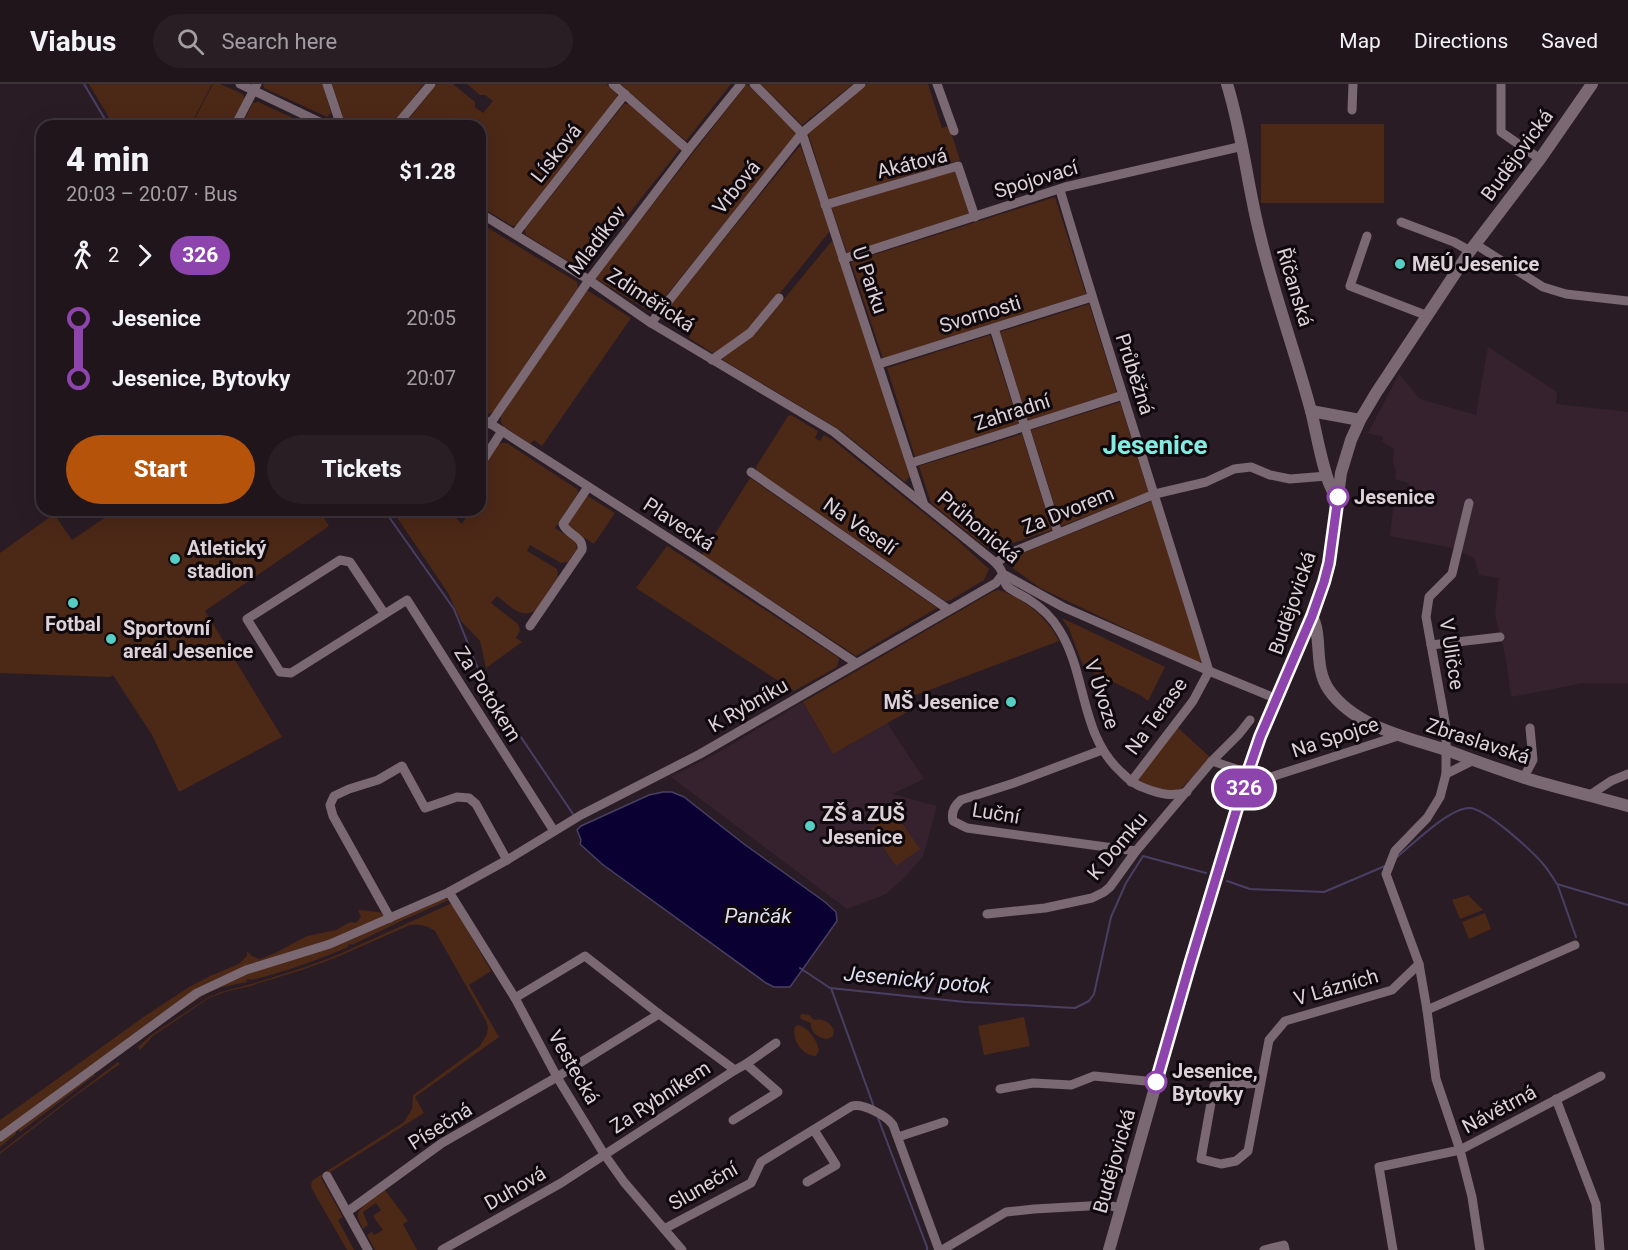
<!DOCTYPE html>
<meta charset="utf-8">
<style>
body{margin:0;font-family:Roboto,sans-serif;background:#281e24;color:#f1f3f6;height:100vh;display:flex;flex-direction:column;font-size:22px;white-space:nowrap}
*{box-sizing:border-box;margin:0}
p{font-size:20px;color:#a29fa3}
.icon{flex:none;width:33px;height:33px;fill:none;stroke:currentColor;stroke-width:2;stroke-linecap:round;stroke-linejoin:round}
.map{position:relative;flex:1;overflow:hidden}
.drawer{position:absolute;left:36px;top:36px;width:450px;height:396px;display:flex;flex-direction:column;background:#20151b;border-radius:18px;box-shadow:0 6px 24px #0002,0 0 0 2px #3d343a}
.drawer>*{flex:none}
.badge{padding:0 12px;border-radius:20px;font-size:21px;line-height:39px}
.map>.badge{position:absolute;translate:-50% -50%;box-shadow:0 0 0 3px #fff}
.legs{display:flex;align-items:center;gap:9px;height:66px;padding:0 30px;font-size:20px}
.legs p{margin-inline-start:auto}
.overview{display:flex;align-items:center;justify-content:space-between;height:102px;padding:0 30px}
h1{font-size:33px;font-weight:800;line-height:45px}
.cta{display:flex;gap:12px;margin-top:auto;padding:12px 30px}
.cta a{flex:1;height:69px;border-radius:36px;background:#b45309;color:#fff;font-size:24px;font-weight:800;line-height:69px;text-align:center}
.cta a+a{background:#281e24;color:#f1f3f6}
ul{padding:0 30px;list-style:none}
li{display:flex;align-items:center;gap:21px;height:60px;font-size:22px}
li i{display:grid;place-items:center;width:9px;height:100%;margin:0 8px;background:currentColor}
li i::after{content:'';width:15px;height:15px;margin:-8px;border:4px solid;border-radius:50%;background:#20151b}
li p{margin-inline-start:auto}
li:first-child i{background:linear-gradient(#0000 50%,currentColor 0)}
li:last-child i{background:linear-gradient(currentColor 50%,#0000 0)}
header{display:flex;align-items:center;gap:36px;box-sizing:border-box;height:84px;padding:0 30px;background:#20151b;border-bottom:2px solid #3d343a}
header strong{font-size:28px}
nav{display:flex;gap:33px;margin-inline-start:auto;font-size:21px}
.search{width:420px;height:54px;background:#281e24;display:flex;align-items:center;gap:15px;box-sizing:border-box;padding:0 21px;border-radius:33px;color:#a29fa3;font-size:22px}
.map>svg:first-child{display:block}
</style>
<header>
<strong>Viabus</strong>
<div class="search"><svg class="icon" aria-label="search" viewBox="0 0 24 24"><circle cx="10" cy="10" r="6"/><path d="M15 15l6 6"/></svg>Search here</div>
<nav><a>Map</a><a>Directions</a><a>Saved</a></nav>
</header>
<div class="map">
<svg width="1628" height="1166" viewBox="0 0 1628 1166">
<rect width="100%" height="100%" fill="#2a1c24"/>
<g fill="#36222e">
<path d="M1488,263L1557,308L1556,320L1628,328V599H1583L1511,613L1506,575L1495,531L1499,494L1479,491L1474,474L1453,464L1390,452L1394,418L1405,420L1409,399L1395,395L1396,387L1393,380L1394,365L1382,358L1383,353L1368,349L1399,290L1420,315L1476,331Z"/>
<path d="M803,618L833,670L887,639L924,695L892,710L937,722L923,772L905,793L886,810L847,825L671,693L714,671Z"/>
</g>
<g fill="#4c2817">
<path d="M89,0H212L190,42H114Z"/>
<path d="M213,0H220L243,10L245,16L231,42H191Z"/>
<path d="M263,0H323L331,29L327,33L264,4Z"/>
<path d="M332,0H424L391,42H346Z"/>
<path d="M437,0H453L475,18V23L483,29L493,17L485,11H480L467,0H606L617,9V14L517,141L512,142L480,122V42H403Z"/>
<path d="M620,0H731L686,57Z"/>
<path d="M747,0L797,50L652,229L595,194Z"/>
<path d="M761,0H853L802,41Z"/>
<path d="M867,0H928L942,44L949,42L960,76L829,116L808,49Z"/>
<path d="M258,18L311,42H241L253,19Z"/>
<path d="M624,20H629L680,65L584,187L526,151L525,145Z"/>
<rect x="1261" y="40" width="123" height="79"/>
<path d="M799,63H801L830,147L752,244L714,270L689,254L690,252L660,234Z"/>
<path d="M956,87L970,130L847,169L831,122Z"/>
<path d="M1055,113L1086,210L883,275L851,178Z"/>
<path d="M480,139L577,198L578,204L494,327L489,330L480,327Z"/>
<path d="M831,158H834L911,391L905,398L840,346L720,274L756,249Z"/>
<path d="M587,206L631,234L542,362L534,356L530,360L503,342L501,338V332Z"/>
<path d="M1089,220L1117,309L1028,337L1000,248Z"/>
<path d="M990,251L1019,340L915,373L887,284Z"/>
<path d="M1120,318L1149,409L1061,442L1031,346Z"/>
<path d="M791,331L818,347L815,354L820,357L824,351L833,356L955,454L989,485L984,496L949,517H945L757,387L756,383L788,332Z"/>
<path d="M1022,350L1052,446L1004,462L990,465L983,461L931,419L919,382Z"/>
<path d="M502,359H507L577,405L578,409L555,444L575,457L577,465L568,478L561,479L530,461L527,467L557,485L558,493L535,527C520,535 509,521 497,512L491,519L518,540L520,546L516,554L522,558L486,584L480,557L461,537L448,509L392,426H448L462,440L467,432L462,426H480V390L498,360Z"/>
<path d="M750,394L937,524L856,572L702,471Z"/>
<path d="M586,411L615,429L594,460L570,445L568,440Z"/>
<path d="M1152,417L1202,576L1198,579L1040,504L1014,485L1012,482L1023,469Z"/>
<path d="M116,426H319L329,442L205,527L282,653L179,708L152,651L113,591L110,593L0,589V469L54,430L72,456Z"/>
<path d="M667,462L839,574L837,583L794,607L636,504Z"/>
<path d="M999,506C1025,515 1047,533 1059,557L911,613L914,624L833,670L803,618L994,507Z"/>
<path d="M1062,534L1165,583L1148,617L1140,611L1084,584L1069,545Z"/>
<path d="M1177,643L1211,674L1180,706C1167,709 1147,705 1138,695Z"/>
<path d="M894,728L920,765L896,782L871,745Z"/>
<path d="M1468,811L1483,826L1460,835L1452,816Z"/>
<path d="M443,814L449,816L403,836L352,861L351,860L348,861V863C317,876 284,889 250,896V895L246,896L247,898L222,903L206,910L148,948L199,912L233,895Z"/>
<path d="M452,819L491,887L469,901L499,953L415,1013L424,1029L321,1094L343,1133L338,1136L354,1166H347L312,1105L311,1100L313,1096L404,1038L412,1025L413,1011L480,962L487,950L488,943L486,937L435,847C426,841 420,840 410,841L335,874L302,886L247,903L225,908L209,914L153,952L140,966L138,963L151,951L209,913L221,908L255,899L305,883L335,872Z"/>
<path d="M358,826L379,828L384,831L383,834L340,853L264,878L144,943L69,997L0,1050V1036L145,932L189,903L210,892L239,880L247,872V867L252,872L260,875L275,869L307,852L336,846L350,838L356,839L361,833Z"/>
<path d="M1485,829L1491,845L1469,855L1462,838Z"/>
<path d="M802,930L809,931L814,936C823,934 830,938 834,946L833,952L827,955C818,954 810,948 811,939L801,935L800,932Z"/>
<path d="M1024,933L1030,962L984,971L978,942Z"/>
<path d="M798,941C809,944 816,955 819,966L816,972C803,972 791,956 795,943Z"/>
<path d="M110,978L98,988L97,987L94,989L95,991L20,1048L19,1046L16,1048V1050L0,1063V1057L103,979Z"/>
<path d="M118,978L120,980L75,1012L0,1070V1068Z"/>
<path d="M385,1106L408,1137L403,1140L417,1166H375L367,1151L372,1148L374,1151L383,1146L373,1132L381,1126L376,1119L363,1128L368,1141L363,1145C361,1140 357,1135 358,1130C359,1122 379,1111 385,1106Z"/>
</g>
<path fill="#0a0032" stroke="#493f64" stroke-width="1.5" d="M663,708H672L684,713L744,760L825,818L836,828L837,837L790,903H774L766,899L602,780L580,760L581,756L577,746L581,742L649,711Z"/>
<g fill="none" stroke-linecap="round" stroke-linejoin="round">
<g stroke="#493f64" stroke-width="2">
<path d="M84,0L109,42"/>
<path d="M384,426L454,525L483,597L575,733"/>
<path d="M1397,773C1413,760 1447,726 1468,724C1484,722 1533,768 1544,781C1549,787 1553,794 1557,800L1628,821"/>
<path d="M1227,797L1250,805L1324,808L1385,782"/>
<path d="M1558,802L1576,853"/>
<path d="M800,884L830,904L965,918L1075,924L1089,917L1094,910L1111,833L1126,799L1143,772L1206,789"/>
<path d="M831,904L874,1023"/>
<path d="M878,1034L927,1163V1166"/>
</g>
<g stroke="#7a6872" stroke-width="9">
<path d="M240,0L328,42"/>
<path d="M327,0L341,42"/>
<path d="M613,0L688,66"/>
<path d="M754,0L802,49L924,421"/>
<path d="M937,0L954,47"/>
<path d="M1501,0V48L1540,75"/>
<path d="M1352,26L1353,0"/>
<path d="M235,42L257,0"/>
<path d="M396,42L431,0"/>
<path d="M1060,106C1108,267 1160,427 1209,587L1193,617L1131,698"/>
<path d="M825,121L958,82L975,133"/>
<path d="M480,129L589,196L651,239L834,348L981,467C988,473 997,478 1001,486C1004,492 1003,499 1008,503C1014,508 1022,511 1028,515C1041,523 1052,533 1060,547C1087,591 1080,651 1121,688C1129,696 1136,702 1147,705C1161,710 1172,713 1187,708"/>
<path d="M1401,138L1454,158L1470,167"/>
<path d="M515,150L625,10"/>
<path d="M1367,152L1350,202L1428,232"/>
<path d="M1475,160L1543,203L1566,210L1628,217"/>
<path d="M843,175L1065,103L1243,62"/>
<path d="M651,239L802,49L861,0"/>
<path d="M994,244L1058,449"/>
<path d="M712,276L750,249L779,214"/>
<path d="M879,280L1092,213"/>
<path d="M480,333L698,473L856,579"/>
<path d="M490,340L589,196L688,66L741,0"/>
<path d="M911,379L1123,311"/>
<path d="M480,381L502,347"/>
<path d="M751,388L949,526"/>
<path d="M1469,419L1452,490L1429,513L1426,533L1446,643V690L1440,713L1427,734L1395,767L1386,790L1419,880L1427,926L1436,995L1460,1066L1472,1113L1480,1166"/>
<path d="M996,479L1010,469L1155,410L1206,398L1234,385L1251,383L1270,391L1290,395L1327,392"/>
<path d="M1003,490L1063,523L1209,587L1277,615"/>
<path d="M384,529L350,478L340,476L247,535L280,588L291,589L407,516L554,747"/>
<path d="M530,542L582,466C584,452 567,451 563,440L588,403"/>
<path d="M1431,561L1500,553"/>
<path d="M1102,666L1014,699L961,716C954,722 951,729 953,737L967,744L1136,767"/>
<path d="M1212,677L1239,650L1250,636"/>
<path d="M1446,690L1474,676"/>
<path d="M1524,693L1533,676L1530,644"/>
<path d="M1590,711L1611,697L1628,690"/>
<path d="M449,808L515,914L557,993L604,1070L624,1098L682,1166"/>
<path d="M987,830L1045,824L1092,814L1104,808L1110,803L1136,767L1212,677L1263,694H1268L1398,652"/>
<path d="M390,834L333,732L330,721L334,712L349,705L378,696L402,682L425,724L457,713L469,714L476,720L507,776"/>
<path d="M515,914L585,872L659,930L735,986"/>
<path d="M1427,926L1575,861"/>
<path d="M1261,999L1214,1002L1201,1075L1221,1080L1236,1077L1248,1067L1269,956L1285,937L1392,906L1419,880"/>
<path d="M1000,1005L1033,999L1071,1001L1094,992L1156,998"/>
<path d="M1556,1015L1596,1120L1600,1166"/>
<path d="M733,1036L778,1008L746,980"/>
<path d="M0,1053L197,909L246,886L330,860L449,808L507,776L581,731L700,670L996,499L1003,490"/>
<path d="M898,1053L944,1038"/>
<path d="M327,1092L368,1166"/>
<path d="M807,1098L836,1081L814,1046"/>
<path d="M347,1128L442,1059L557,993L659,930"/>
<path d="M664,1145L751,1099L761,1078L852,1022C863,1019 887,1032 893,1041L939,1166"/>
<path d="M442,1166L561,1099L735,986L746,980L776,959"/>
<path d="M942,1166L1006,1128L1034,1125L1106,1121L1121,1124"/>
<path d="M1264,1166L1284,1161L1285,1166"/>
<path d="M1393,1166L1379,1083L1460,1066L1601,992"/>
</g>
<g stroke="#7a6872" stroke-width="12">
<path d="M1227,0C1242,48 1247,98 1259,147C1273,208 1295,267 1311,327C1316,345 1325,403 1337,413"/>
<path d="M1311,327L1360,336"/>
<path d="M1312,532C1323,553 1313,583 1329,606C1356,644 1408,653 1449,667C1473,676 1498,685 1522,693C1557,704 1593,712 1628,722"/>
<path d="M1109,1166L1190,880L1248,688L1260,653L1312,532L1324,498L1329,479L1341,389L1351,356L1360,336L1376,309L1470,167L1540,75L1592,0"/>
</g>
</g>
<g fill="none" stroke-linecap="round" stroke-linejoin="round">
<defs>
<path id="line-1" d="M1156,998L1190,880L1248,688L1260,653L1312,532L1324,498L1329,479L1338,413"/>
</defs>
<use href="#line-1" stroke="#fff" stroke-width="14"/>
<use href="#line-1" stroke="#8e44ad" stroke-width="9"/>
</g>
<g fill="#56cec4" stroke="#0f080c" stroke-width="2">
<circle cx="1400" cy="180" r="6"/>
<circle cx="175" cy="475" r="6"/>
<circle cx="73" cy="519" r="6"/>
<circle cx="111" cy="555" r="6"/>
<circle cx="1011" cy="618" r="6"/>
<circle cx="810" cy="742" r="6"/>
</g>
<g fill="#fff" stroke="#8e44ad" stroke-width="3">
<circle cx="1338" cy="413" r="10"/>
<circle cx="1156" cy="998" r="10"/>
</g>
<g text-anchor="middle" stroke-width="6" stroke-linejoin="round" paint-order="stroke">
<g font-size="20" fill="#dbd1d7" stroke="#0f080c">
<text transform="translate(556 69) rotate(-52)" y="7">Lísková</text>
<text transform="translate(1517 71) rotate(-54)" y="7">Budějovická</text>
<text transform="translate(912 79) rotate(-14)" y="7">Akátová</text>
<text transform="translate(1036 95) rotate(-17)" y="7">Spojovací</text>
<text transform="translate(736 103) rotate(-51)" y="7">Vrbová</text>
<text transform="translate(597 156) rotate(-53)" y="7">Mladíkov</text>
<text transform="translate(870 196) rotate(71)" y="7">U Parku</text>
<text transform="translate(1295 203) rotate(73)" y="7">Říčanská</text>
<text transform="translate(651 216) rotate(33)" y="7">Zdiměřická</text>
<text transform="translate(980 230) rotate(-17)" y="7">Svornosti</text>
<text transform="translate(1135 290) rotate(72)" y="7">Průběžná</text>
<text transform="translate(1012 328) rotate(-18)" y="7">Zahradní</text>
<text transform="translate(1068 426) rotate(-22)" y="7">Za Dvorem</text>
<text transform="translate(679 440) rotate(33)" y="7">Plavecká</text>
<text transform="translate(860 442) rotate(35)" y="7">Na Veselí</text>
<text transform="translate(979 443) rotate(40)" y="7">Průhonická</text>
<text transform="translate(1292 519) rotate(-71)" y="7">Budějovická</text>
<text transform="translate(1452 570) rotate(81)" y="7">V Uličce</text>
<text transform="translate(488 610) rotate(58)" y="7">Za Potokem</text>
<text transform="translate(1102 610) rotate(72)" y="7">V Úvoze</text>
<text transform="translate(748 621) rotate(-30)" y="7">K Rybníku</text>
<text transform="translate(1156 632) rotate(-54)" y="7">Na Terase</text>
<text transform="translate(1335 653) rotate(-18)" y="7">Na Spojce</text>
<text transform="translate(1478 657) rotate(18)" y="7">Zbraslavská</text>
<text transform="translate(996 729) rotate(9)" y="7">Luční</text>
<text transform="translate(1117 762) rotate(-50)" y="7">K Domku</text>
<text transform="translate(1336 903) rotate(-16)" y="7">V Lázních</text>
<text transform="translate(574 983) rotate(60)" y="7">Vestecká</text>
<text transform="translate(660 1013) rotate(-33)" y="7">Za Rybníkem</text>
<text transform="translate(1499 1025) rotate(-28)" y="7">Návětrná</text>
<text transform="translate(440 1042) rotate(-32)" y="7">Písečná</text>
<text transform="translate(1114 1077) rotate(-74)" y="7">Budějovická</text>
<text transform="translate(703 1102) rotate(-30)" y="7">Sluneční</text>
<text transform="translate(515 1104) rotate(-30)" y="7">Duhová</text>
</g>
<g font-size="20" font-weight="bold" fill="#dbd1d7" stroke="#0f080c" text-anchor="start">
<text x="1412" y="187">MěÚ Jesenice</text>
<text x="187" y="471">Atletický<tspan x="187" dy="23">stadion</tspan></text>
<text x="73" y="547" text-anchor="middle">Fotbal</text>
<text x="123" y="551">Sportovní<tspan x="123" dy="23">areál Jesenice</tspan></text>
<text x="999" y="625" text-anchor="end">MŠ Jesenice</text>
<text x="822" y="737">ZŠ a ZUŠ<tspan x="822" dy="23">Jesenice</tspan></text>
</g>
<g font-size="20" font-weight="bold" fill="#dbd1d7" stroke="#0f080c" text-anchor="start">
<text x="1354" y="420">Jesenice</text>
<text x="1172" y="994">Jesenice,<tspan x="1172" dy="23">Bytovky</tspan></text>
</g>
<g font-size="21" font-style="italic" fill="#dddff1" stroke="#0f080c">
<text x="758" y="839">Pančák</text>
<text transform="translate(917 896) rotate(5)" y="7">Jesenický potok</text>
</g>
<g font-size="26" font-weight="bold" fill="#82ece2" stroke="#0f080c">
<text x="1155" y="370">Jesenice</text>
</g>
</g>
</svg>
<b class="badge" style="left:1244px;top:704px;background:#8e44ad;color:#fff">326</b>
<section class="drawer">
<div class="overview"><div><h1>4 min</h1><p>20:03 – 20:07 · Bus</p></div><b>$1.28</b></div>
<div class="legs"><svg class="icon" aria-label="walk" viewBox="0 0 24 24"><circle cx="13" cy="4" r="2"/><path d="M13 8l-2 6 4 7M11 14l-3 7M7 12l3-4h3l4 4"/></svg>2<svg class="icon" aria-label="forward" viewBox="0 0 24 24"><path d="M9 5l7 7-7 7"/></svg><b class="badge" style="background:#8e44ad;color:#fff">326</b></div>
<ul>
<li><i style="color:#8e44ad"></i><b>Jesenice</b><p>20:05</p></li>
<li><i style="color:#8e44ad"></i><b>Jesenice, Bytovky</b><p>20:07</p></li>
</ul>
<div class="cta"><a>Start</a><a>Tickets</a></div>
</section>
</div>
